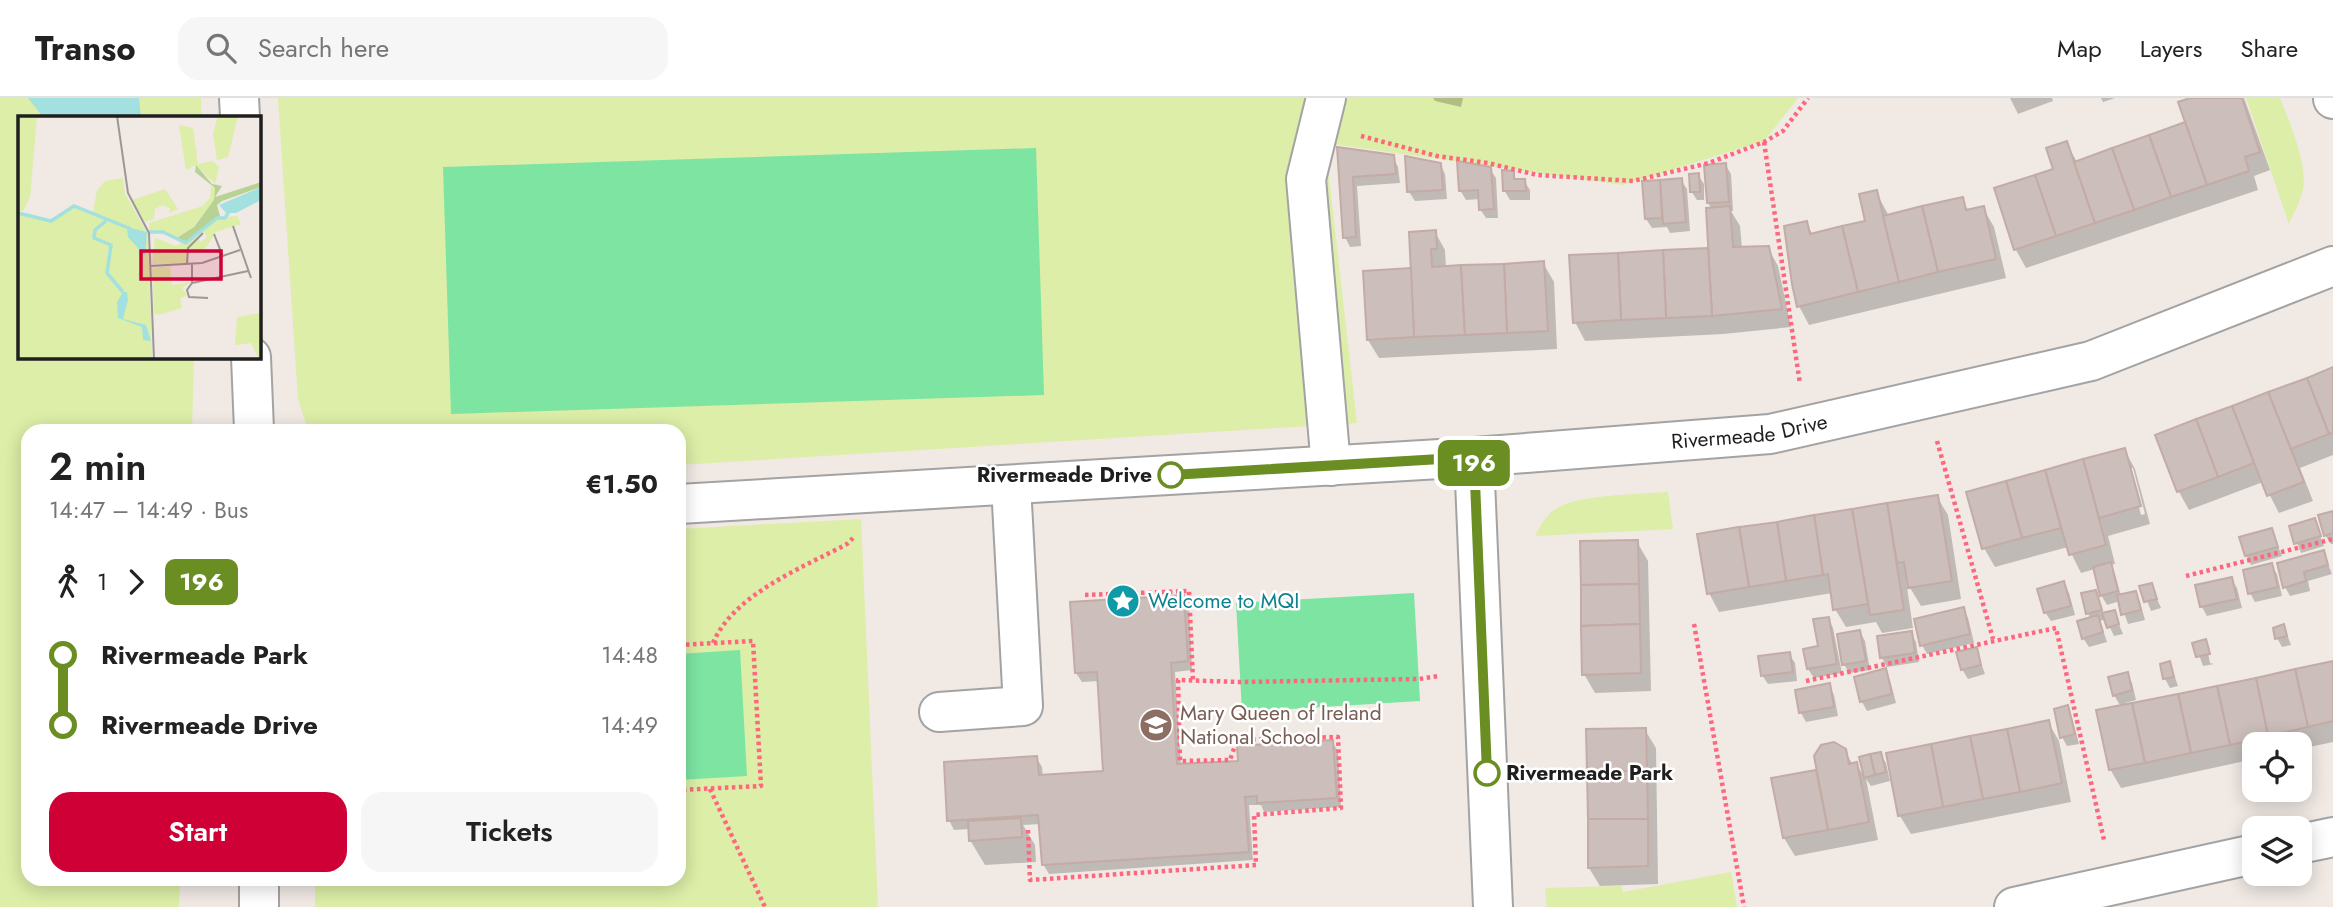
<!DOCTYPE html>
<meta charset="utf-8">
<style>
body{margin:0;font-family:Jost,sans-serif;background:#f6f6f6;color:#222;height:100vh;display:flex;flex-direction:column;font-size:26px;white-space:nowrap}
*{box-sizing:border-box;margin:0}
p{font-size:23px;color:#767676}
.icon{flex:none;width:38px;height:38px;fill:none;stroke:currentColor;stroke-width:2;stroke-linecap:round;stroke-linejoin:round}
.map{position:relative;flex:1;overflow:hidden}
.panel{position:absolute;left:21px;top:326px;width:665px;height:462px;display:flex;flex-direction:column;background:#fff;border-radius:21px;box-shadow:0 4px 18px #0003}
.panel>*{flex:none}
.badge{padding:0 14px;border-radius:10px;font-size:24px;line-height:46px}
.tools{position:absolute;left:2242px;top:634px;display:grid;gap:14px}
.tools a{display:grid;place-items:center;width:70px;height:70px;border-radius:14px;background:#fff;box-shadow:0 4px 18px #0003;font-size:35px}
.map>.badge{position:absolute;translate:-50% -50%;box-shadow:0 0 0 4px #fff}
.legs{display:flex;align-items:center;gap:10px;height:77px;padding:0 28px;font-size:23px}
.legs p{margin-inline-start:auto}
.overview{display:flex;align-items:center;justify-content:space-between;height:119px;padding:0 28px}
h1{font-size:38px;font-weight:600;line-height:52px}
.action{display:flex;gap:14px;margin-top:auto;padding:14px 28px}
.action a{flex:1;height:80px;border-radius:21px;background:#ce0035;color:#fff;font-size:28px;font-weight:600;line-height:80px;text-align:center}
.action a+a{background:#f6f6f6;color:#222}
ul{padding:0 28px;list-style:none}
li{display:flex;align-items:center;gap:24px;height:70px;font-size:26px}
li i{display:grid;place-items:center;width:10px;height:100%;margin:0 9px;background:currentColor}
li i::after{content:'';width:18px;height:18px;margin:-9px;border:5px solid;border-radius:50%;background:#fff}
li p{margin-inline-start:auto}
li:first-child i{background:linear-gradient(#0000 50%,currentColor 0)}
li:last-child i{background:linear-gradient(currentColor 50%,#0000 0)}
header{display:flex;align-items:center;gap:42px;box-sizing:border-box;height:98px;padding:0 35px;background:#fff;border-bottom:2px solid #e0e0e0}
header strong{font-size:33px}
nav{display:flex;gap:38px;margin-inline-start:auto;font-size:24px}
.search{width:490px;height:63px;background:#f6f6f6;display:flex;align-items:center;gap:18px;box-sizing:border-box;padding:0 24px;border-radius:21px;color:#767676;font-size:26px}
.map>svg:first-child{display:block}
</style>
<header>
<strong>Transo</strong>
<div class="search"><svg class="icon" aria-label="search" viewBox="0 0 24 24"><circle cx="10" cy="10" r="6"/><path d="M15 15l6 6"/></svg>Search here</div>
<nav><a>Map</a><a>Layers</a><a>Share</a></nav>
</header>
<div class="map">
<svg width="2333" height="809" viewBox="0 0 2333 809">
<rect width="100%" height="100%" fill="#f0e9e4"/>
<g fill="#dceea7">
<path d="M0,0H201V19H19V259H194L192,332H28V780L180,781L179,809H0Z"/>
<path d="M278,0H1798L1764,43L1623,87L1325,45L1357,325L679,367V332H308L298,301Z"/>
<path d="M2246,0H2280C2289,23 2310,71 2302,95C2299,106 2293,116 2289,126Z"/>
<path d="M1668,394L1673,431L1535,438C1541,427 1546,416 1559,409C1580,397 1641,396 1668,394Z"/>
<path d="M861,421L878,809H315V781L679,780V431Z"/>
<path d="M1731,774L1737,809H1547L1545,790L1621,788L1623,794Z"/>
</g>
<g fill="#7de4a2">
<path d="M1036,50L1044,297L451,316L443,69Z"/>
<path d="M1414,495L1420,603L1242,614L1236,505Z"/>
<path d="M740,552L747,678L679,682V556Z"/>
</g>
<path fill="#a2e1df" d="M28,0H139L141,19H43Z"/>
<g fill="#0003" fill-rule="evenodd">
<path d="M1433,0H1463L1461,9L1435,3Z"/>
<path d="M2010,0H2052L2053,3L2018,16Z"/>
<path d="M2101,0H2115L2103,4Z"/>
<path d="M2195,0H2244L2270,72L2254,78L2258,92L2026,170L2016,152L1996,92L2055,72L2066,45L2077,64L2187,25Z"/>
<path d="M1339,51L1393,59L1398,69L1400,85L1357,88L1361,148L1350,149L1345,139Z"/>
<path d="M1440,66L1445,76L1447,101L1415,103L1409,94Z"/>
<path d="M1725,66L1731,76L1733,113H1731L1740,128L1742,151L1768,150L1778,168L1791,229L1723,236L1585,243L1575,224L1571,159L1710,152L1712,111L1708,105Z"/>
<path d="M1490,71L1496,80L1498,120H1486L1480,111V101L1466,102L1460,92Z"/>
<path d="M1513,75L1517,83H1524L1530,92V102H1510L1504,92Z"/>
<path d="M1698,77L1704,86V102H1697L1691,93Z"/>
<path d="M1681,82L1687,91L1690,133L1670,135L1667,129L1652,130L1646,121L1644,84Z"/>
<path d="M1876,94L1889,118L1962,101L1969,114L1983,110L1994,129L2006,180L1809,227L1799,208L1806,125L1813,137L1867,124Z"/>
<path d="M1435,134L1445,152L1446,170L1543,165L1554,184L1557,251L1379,260L1368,242Z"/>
<path d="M2333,271V357L2300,370L2313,403L2279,415L2263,384L2189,412L2179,394L2157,338Z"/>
<path d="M2125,353L2135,371L2150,426L2108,438L2115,466L2110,467L2115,476L2121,498L2135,495L2140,504L2145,522L2128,526L2120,503L2107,507L2101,497L2095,471L2081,475L2068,449L1995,469L1984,450L1969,395ZM2129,370H2133L2145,416L2141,417Z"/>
<path d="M1937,399L1948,417L1961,501L1921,508L1906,483L1913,530L1882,535L1876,524L1846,529L1835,511L1832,495L1719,514L1709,495L1699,438Z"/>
<path d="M2333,415V446H2331L2325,437Z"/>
<path d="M2314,422L2324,448L2301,455L2291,429Z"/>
<path d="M2271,432L2282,458L2251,467L2246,457Z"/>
<path d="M1637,444L1648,463L1651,593L1595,595L1584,576Z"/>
<path d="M2323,454L2332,476L2308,483L2310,493L2290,498L2285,489Z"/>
<path d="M2271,467L2277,476L2282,498L2255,504L2250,495Z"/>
<path d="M2231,481L2237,490L2242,510L2207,518L2202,509Z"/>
<path d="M2064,485L2069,495L2075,517L2051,523L2045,514Z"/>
<path d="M2151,487L2161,510L2151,513L2142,489Z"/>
<path d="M2095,494L2104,517L2114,514L2123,536L2114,538L2106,521L2100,523L2107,544L2089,549L2083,540L2091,521L2088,516Z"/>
<path d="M1183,499L1189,508L1192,572L1175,574L1181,668L1240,665L1332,644L1338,653L1341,709L1264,714L1261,707H1249L1253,762L1049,776L1043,766L1041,726L1023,727L1035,747L1036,764L985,767L970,742V731L954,732L949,722L1036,659L1042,669L1043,679L1105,675L1099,583L1082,584L1076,575Z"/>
<path d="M1963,511L1968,520L1974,545L1927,556L1922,547Z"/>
<path d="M1828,521L1833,530L1842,575L1814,580L1808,571L1820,550Z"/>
<path d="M2284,528L2291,547L2282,549L2277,540Z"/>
<path d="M1860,534L1865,543L1870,572L1849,575L1841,561Z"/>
<path d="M1911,535L1916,544L1919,564L1887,569L1882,560Z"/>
<path d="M2205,543L2210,551H2207L2210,565L2214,566L2203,568L2195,546Z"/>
<path d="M1976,551L1985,576L1968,581L1962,571Z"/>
<path d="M1789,556L1795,565L1797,583L1768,586L1762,577Z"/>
<path d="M2170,565L2178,588L2170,590L2165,581L2162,567Z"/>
<path d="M2333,565V644L2300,651V646H2254V661L2121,690L2110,671L2121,609L2114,597L2127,576L2132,585L2136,602L2125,605V608Z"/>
<path d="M1885,572L1890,582L1896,605L1867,613L1862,604L1856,580Z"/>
<path d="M1829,587L1834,597L1838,618L1806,624L1801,615Z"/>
<path d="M2067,609L2072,619L2079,646L2067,648L2062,639Z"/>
<path d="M2048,624L2059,643L2071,704L1911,736L1900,718Z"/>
<path d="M1645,632L1656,650L1658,786L1600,788L1589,770Z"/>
<path d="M1845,653L1853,667L1856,666L1866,681L1878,742L1795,758L1784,740L1773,682L1818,673Z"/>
<path d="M1880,656L1886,665L1890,683L1871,688L1866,681L1861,661Z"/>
</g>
<g fill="#ccbeba" stroke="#c3aba6" stroke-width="2">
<path d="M2190,0H2242L2260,54L2245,59L2249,73L2207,87L2178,4Z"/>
<path d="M2185,24L2207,87L2171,99L2149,37Z"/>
<path d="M2149,37L2171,99L2134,112L2112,50Z"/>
<path d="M2067,43L2095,125L2056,138L2035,77L2053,71L2046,50Z"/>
<path d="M1337,49L1394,57L1396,76L1353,79L1356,139L1343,140Z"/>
<path d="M2112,50L2134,112L2095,125L2074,64Z"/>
<path d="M1405,58L1441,65L1443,92L1407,94Z"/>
<path d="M1457,63L1491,69L1494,111L1479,112L1478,92L1459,93Z"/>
<path d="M1726,65L1729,104L1707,105L1704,67Z"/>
<path d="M1502,72L1514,73V81H1525L1526,93H1503Z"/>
<path d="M1699,75L1700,94H1690L1689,76Z"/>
<path d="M2035,77L2056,138L2014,152L1994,90Z"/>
<path d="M1682,80L1686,124L1663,126L1660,82Z"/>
<path d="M1660,82L1662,120L1645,121L1642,83Z"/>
<path d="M1877,92L1899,184L1858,194L1842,128L1865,123L1859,96Z"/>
<path d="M1963,99L1966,112L1984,108L1996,161L1938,174L1922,108Z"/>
<path d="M1730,108L1733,149L1769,148L1782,211L1712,218L1706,110Z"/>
<path d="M1922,108L1938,174L1899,184L1883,118Z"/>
<path d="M1807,123L1810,136L1842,128L1858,194L1797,209L1792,186L1784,128Z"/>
<path d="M1436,132L1437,151H1431L1432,169L1461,167L1465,237L1414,239L1409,134Z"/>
<path d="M1708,150L1712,218L1666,220L1663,152Z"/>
<path d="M1663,152L1666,220L1621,222L1618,155Z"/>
<path d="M1618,155L1621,222L1573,225L1569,157Z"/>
<path d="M1544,163L1548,233L1507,235L1504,166Z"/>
<path d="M1504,166L1507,235L1465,237L1461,167Z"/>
<path d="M1411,170L1414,239L1367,242L1363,173Z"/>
<path d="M2333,269V335L2329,336L2307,280Z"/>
<path d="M2307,280L2329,336L2291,351L2268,294Z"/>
<path d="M2268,294L2304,384L2267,398L2232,308Z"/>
<path d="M2232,308L2254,365L2218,379L2196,321Z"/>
<path d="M2196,321L2218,379L2177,394L2155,337Z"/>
<path d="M2125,350L2141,408L2099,420L2083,361Z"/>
<path d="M2083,361L2106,447L2069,457L2045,372Z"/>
<path d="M2045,372L2061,430L2022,440L2006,383Z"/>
<path d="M2006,383L2022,440L1982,451L1966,394Z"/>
<path d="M1938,397L1952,483L1908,490L1904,464L1897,465L1887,405Z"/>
<path d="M1887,405L1904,512L1870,517L1852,411Z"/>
<path d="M1852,411L1868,506L1833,512L1828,476L1823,477L1814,417Z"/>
<path d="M2333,413V435L2324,438L2318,417Z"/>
<path d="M1814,417L1823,477L1786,483L1777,424Z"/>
<path d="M2315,420L2321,438L2294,446L2289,428Z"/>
<path d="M1777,424L1786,483L1749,489L1739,429Z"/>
<path d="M1739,429L1749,489L1707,496L1697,436Z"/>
<path d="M2272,430L2278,449L2245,458L2239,439Z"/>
<path d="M1638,442L1639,486L1581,487L1580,443Z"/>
<path d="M2324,452L2328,467L2304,474L2306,483L2283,490L2277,465Z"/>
<path d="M2111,464L2118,493L2100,498L2093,469Z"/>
<path d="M2272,465L2278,489L2248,496L2243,472Z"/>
<path d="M2232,479L2237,501L2200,509L2195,487Z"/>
<path d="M2064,483L2071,508L2044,515L2037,491Z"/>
<path d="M2152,485L2157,501L2144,504L2139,488Z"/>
<path d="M1639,486L1640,526L1581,528V487Z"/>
<path d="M2096,492L2102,512L2086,516L2081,495Z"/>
<path d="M2136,493L2141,512L2121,517L2117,497Z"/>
<path d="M1184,497L1188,563L1171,565L1177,666L1238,663L1237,648L1333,642L1337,700L1257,705V698L1245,699L1249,754L1042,767L1038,717L947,723L944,664L1037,658L1039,677L1103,673L1097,574L1075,575L1070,504Z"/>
<path d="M1964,509L1970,536L1920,548L1914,521Z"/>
<path d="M2115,512L2119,526L2107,530L2102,515Z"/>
<path d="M2098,517L2103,534L2082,541L2077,523Z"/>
<path d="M1829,519L1837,566L1807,571L1803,551L1818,548L1813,521Z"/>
<path d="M1640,526L1641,575L1582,577L1581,528Z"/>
<path d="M2284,526L2287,538L2275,541L2273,530Z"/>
<path d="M1860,532L1866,563L1842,567L1837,536Z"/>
<path d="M1912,533L1915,555L1880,560L1877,538Z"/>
<path d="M2206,541L2210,556L2196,559L2192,545Z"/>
<path d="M1977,549L1981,567L1961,572L1956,554Z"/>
<path d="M1790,554L1793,574L1761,578L1758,558Z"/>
<path d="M2170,563L2174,579L2163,581L2160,566Z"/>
<path d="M2333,563V623L2308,629L2295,571Z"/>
<path d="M1886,570L1892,596L1860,604L1854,579Z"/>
<path d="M2295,571L2308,629L2268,638L2256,580Z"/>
<path d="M2128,574L2132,592L2113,598L2108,579Z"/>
<path d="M2256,580L2268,638L2230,647L2217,588Z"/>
<path d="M1830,585L1834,609L1799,615L1795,592Z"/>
<path d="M2217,588L2230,647L2191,655L2178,596Z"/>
<path d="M2178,596L2191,655L2145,665L2132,605Z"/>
<path d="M2132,605L2145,665L2109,672L2096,612Z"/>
<path d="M2068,607L2075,636L2060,640L2054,611Z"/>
<path d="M2049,622L2062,685L2020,694L2007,631Z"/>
<path d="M1646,630L1647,673H1587L1586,631Z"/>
<path d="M2007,631L2020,694L1983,701L1970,638Z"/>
<path d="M1970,638L1983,701L1943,709L1931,646Z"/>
<path d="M1834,644L1846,651L1849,666L1857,664L1869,724L1828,732L1814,658L1821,647Z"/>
<path d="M1931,646L1943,709L1898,718L1886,655Z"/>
<path d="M1881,654L1886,674L1875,677L1870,656Z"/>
<path d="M1870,656L1875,677L1864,680L1859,659Z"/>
<path d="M1816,672L1828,732L1783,740L1771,680Z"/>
<path d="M1587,673H1647L1648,721H1588Z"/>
<path d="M1021,720L1022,739L969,743L968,723Z"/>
<path d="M1588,721H1648V768L1588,770Z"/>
</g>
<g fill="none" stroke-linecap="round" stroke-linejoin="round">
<defs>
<g id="minor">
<path d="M239,0L240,19"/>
<path d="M1326,0L1306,81L1331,368"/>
<path d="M2333,0V1"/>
<path d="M251,259L254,332"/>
<path d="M1474,359L1493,809"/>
<path id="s1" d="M679,406L1474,359L1770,336L2091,263L2333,168"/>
<path d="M939,614L1023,608L1011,387"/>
<path d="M2300,746L2333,739"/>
<path d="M259,809V780"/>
<path d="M2014,809L2254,756"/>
</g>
</defs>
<use href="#minor" stroke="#a3a3a3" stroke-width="42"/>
<g stroke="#ff677f" stroke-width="4.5" stroke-dasharray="3.5 3.5" stroke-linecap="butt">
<path d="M1361,38L1437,58L1488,65L1537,77L1633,83L1709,65L1764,44L1783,33L1808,0"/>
<path d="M1764,44L1800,286"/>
<path d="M1937,343L1993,541"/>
<path d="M2186,478L2333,441"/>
<path d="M1085,497L1189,493L1193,583"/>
<path d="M1694,526L1744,809"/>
<path d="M713,545C734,496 802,470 847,446L853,440"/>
<path d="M679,547L753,543L761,688L679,692"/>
<path d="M1806,583L2056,530L2104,742"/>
<path d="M710,691L765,809"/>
<path d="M1028,732L1030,782L1256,767L1254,717L1341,710L1338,639L1237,642L1230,662L1180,663L1178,582L1240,584L1419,581L1439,578"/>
</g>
<use href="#minor" stroke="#fff" stroke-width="38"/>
</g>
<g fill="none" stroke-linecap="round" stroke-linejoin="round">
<defs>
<path id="line-1" d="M1171,377L1474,359L1487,675"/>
</defs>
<use href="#line-1" stroke="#fff" stroke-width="16"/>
<use href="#line-1" stroke="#6b8e23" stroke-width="10"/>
</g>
<defs>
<symbol id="sight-disc" viewBox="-11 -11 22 22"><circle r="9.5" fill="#0f9aa8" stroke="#fff"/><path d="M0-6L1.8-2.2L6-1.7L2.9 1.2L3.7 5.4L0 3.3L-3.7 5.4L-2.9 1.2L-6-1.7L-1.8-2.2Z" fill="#fff"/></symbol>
<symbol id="school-disc" viewBox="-11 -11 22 22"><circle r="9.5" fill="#8d6e63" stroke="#fff"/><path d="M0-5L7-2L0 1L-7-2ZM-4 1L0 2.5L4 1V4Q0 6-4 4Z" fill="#fff"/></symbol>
</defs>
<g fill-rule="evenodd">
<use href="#sight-disc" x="1104" y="484" width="38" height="38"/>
<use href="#school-disc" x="1137" y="608" width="38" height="38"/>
</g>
<g fill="#fff" stroke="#6b8e23" stroke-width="3.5">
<circle cx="1171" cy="377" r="12"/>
<circle cx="1487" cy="675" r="12"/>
</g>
<g text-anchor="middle" stroke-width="5" stroke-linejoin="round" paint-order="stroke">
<g font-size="21" fill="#1f1f1f" stroke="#fff">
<text dy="7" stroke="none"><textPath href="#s1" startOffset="1073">Rivermeade Drive</textPath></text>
</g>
<g font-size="21" font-weight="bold" fill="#1f1f1f" stroke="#fff" text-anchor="end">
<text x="1152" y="384">Rivermeade Drive</text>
<text x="1506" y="682" text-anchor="start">Rivermeade Park</text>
</g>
<g font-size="21" fill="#0d838f" stroke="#fff" text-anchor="start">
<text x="1148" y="510">Welcome to MQI</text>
</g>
<g font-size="21" fill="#785e54" stroke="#fff" text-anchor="start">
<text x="1180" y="622">Mary Queen of Ireland<tspan x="1180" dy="24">National School</tspan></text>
</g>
</g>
<g transform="translate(18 18)">
<rect width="243" height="243" fill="#f0e9e4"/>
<path d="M0,0H19L12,81L5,95H0ZM200,0H220L210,41L199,44L195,18ZM161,9L175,12L180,48L195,45L201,51L197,68L178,49L168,54ZM105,62L107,78L130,118L134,243H0V98L30,105L56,91L75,96L79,75L87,65ZM193,71L197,72L196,85L171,116L159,122L148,115L132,116L131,107L185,90L192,82ZM147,73L160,93L151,97L152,92L144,89L137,93L136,103L127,106L114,84ZM219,100L223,108L198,116L184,137H169L170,147L134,148L137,122L158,130L178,120L183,126L189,121L185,114L200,102ZM152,150L154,169L173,166L164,172L169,179L162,183L164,192L140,199L136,197L134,152ZM243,197V243H241L233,227L217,229L219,201Z" fill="#dceea7"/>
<path d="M178,49L194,68L204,70L197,81L243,66V71L204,85L199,89L202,100L167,126L159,122L176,111L196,84L197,72L177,56Z" fill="#b8d296"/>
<path d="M243,71V84L218,97H208L201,89ZM109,111L129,116L127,140L110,121ZM105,176H109L110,184L105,203L128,209L133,225L125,224L124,211L100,202L99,186Z" fill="#a2e1df"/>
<path fill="none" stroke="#a2e1df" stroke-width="3.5" d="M0,97L33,105L56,90L113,113M88,105L77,114L76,122L93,129L89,157L105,176M131,116H145L168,127L199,102H207L212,94"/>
<path fill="none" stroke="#9c9895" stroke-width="2" d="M99,0L110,77L131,117L136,243M215,110L233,162M196,118L205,141M169,148L170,132L185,117M174,148V167L230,155M132,150L184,147L222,134M174,167L169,174L171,181L190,182"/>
<path fill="#ce0035" fill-opacity="0.15" stroke="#ce0035" stroke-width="3.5" d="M123,135H203V163H123Z"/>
<rect width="243" height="243" fill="none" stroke="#1f1f1f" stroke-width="3.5"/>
</g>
</svg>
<div class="tools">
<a><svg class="icon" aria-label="locate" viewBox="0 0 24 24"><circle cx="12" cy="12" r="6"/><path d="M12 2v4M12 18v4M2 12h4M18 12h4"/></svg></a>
<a><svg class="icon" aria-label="layers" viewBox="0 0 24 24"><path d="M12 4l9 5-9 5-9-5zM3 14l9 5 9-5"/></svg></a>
</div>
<b class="badge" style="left:1474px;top:365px;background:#6b8e23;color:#fff">196</b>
<section class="panel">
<div class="overview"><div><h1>2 min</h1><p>14:47 – 14:49 · Bus</p></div><b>€1.50</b></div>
<div class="legs"><svg class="icon" aria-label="walk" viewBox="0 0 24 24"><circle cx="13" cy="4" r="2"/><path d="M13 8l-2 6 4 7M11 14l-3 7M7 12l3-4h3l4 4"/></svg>1<svg class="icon" aria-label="forward" viewBox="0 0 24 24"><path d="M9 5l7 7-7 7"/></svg><b class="badge" style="background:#6b8e23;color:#fff">196</b></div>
<ul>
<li><i style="color:#6b8e23"></i><b>Rivermeade Park</b><p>14:48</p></li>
<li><i style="color:#6b8e23"></i><b>Rivermeade Drive</b><p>14:49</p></li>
</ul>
<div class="action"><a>Start</a><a>Tickets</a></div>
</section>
</div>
